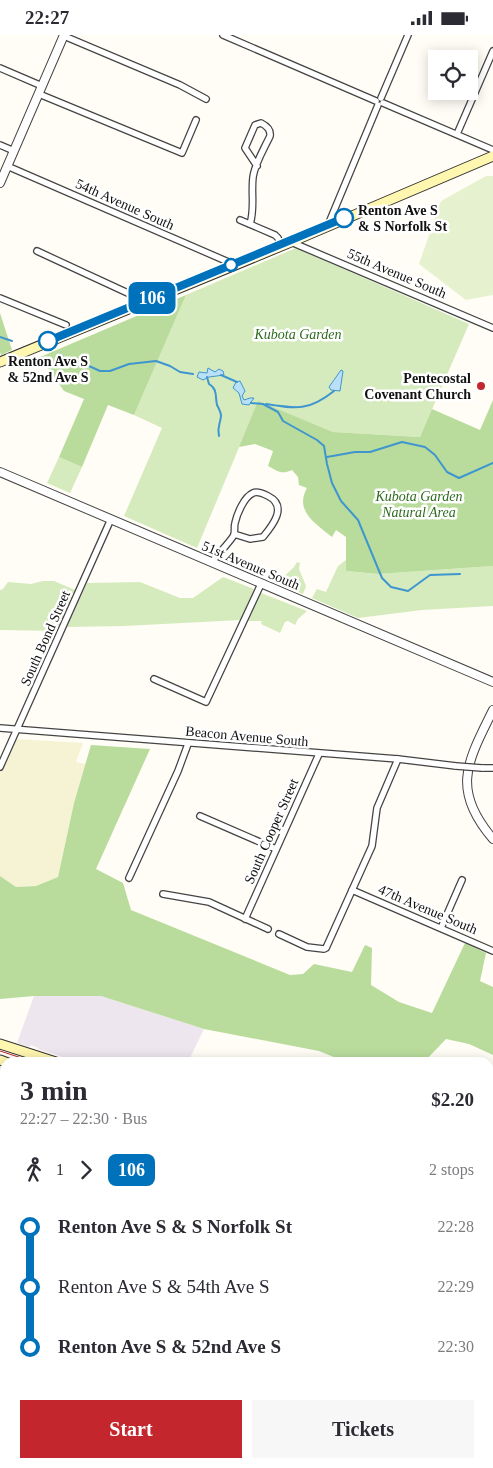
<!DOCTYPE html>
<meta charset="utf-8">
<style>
body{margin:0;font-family:"Times New Roman",serif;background:#f7f7f7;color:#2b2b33;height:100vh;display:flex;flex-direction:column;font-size:19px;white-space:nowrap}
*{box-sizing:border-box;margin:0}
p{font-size:16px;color:#7c7c81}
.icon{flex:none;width:28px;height:28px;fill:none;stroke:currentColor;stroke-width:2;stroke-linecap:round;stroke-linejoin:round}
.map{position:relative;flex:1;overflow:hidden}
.details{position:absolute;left:0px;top:1022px;width:494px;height:411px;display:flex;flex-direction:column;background:#fff;border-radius:15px 15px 0 0;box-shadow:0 2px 12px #0003}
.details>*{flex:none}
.badge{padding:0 10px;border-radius:8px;font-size:18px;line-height:32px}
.buttons{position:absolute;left:428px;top:15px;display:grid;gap:10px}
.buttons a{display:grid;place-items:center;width:50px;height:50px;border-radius:0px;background:#fff;box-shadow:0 2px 12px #0003;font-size:25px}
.map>.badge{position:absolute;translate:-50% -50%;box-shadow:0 0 0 2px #fff}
.legs{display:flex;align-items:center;gap:8px;height:55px;padding:0 20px;font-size:16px}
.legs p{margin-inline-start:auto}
.headline{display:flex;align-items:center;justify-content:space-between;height:85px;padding:0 20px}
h1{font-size:28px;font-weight:700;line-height:38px}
.button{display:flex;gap:10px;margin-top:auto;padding:10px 20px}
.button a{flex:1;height:58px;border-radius:0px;background:#c4262e;color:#fff;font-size:20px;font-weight:700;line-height:58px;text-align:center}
.button a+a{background:#f7f7f7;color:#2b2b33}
ul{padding:0 20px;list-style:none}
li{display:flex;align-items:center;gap:18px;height:60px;font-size:19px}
li i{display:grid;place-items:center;width:8px;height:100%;margin:0 6px;background:currentColor}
li i::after{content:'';width:12px;height:12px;margin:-6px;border:4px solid;border-radius:50%;background:#fff}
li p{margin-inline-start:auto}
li:first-child i{background:linear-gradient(#0000 50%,currentColor 0)}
li:last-child i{background:linear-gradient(currentColor 50%,#0000 0)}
.status{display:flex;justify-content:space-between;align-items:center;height:35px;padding:0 25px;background:#fff;direction:ltr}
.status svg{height:14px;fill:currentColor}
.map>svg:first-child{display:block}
</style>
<div class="status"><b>22:27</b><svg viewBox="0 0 49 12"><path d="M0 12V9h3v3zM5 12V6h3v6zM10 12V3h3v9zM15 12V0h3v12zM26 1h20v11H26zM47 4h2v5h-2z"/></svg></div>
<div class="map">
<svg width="493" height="1433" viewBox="0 0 493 1433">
<rect width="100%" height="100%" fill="#fffdf5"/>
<g fill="#eee6ef">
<path d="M34,961H101L204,994L188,1027H78L38,1014V1013L31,1010L29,1012L17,1008Z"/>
<path d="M0,1032L5,1033V1353H0Z"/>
</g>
<path fill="#f6f3d4" d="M16,704L83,708L76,727L86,729L74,768L58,842L36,851L16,852L0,841V739Z"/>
<g fill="#d5ebbd">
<path d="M296,213L469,289L420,402L333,397L258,367L197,513L124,481L162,393L134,380L186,260Z"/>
<path d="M59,422L82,432L70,458L47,448Z"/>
<path d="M346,525V536L377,539L493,531V571L422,575L358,583L312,563L317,554L326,557L338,531Z"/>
<path d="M297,527L300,528L299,534L306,551L303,559L277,548L294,532Z"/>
<path d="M223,542L254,554L241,585L124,591L67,592L87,548L140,547L180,563H193Z"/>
<path d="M43,546H54L75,555L57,596L0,595V555L3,554L8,547L31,549Z"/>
<path d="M261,558L307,576L298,584L295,590L288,586L285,587L280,598L261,589L262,586H248Z"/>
<path d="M489,1233L493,1234V1321H489Z"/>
</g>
<g fill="#b9dc9c">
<path d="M186,260L134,380L108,370L82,432L59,422L84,364L64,356L40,322Z"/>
<path d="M0,278L12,315L1,320L0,317Z"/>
<path d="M493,365V531L378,539L346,536V502L336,495L332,502C316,489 294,476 307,453L299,450L298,442L292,435C281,440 278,436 268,431L273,416L255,409L239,412L258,366L333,397L420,402L432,374L480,395Z"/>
<path d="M91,710L150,714L96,834L123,848L131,875L290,940L303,939L314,929L352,937L365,910L372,913L371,950L399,967L432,978L465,908L486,918L480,946L493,952V1020L469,1009L446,1004L424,1027H346L319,1016L204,994L101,961H34L0,964V841L16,852L36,851L58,842L74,768Z"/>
<path d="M493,1384V1432L476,1433V1429H489V1385Z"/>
</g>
<path fill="#e6f2cf" d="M486,141H493V260L466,265L419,229L441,166Z"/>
<g fill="#b9e0f7" stroke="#3f96cf">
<path d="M208,333L215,337L219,334L223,336L224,340L209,342L203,345L197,342L199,337L207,338Z"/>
<path d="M341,335L343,336L340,356L331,355L329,352Z"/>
<path d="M240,346L245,356L242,361L244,365L250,363H254L249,370L242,369L239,358L233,353L236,347Z"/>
<path d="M2,1427H5V1429H27L33,1432L43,1429V1433H0V1428Z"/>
</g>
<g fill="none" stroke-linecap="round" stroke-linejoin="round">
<g stroke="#3f96cf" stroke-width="2">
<path d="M0,302L12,306"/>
<path d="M60,319L66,325L76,331H89L100,336H110L129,329L156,326L170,331L180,337L193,339"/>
<path d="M221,340L237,347"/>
<path d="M207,342L209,349C218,354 215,362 217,370C219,374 221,377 221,381C220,391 217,390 219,401"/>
<path d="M251,368L263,369L278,377L283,386L317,405L324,411L327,429L332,448L341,466L358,485L382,543L391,552L408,556L430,540L460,539"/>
<path d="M266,369C297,374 309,376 334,356"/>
<path d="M327,422L355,417H370L402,407L425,412L435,420L447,437L459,443L493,428"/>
</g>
<defs>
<g id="minor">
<path d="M223,0L376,66"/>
<path d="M64,1L180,50L206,64"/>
<path d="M0,33L42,51"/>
<path d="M39,59L182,118L196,85"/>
<path d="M381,63L408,0"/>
<path d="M383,68L493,115"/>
<path d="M457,99L493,16"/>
<path d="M0,110L14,116"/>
<path d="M7,131L233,229"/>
<path d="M240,185L275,200L278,203L281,210"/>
<path d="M250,189C255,174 251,158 253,142C255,128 264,114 270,101C271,95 267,91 261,88L255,90L245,113L257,131"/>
<path d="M328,190L378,70"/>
<path d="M291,207L493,293"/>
<path d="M37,216L145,266"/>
<path d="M0,263L66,290"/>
<path d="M212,527C217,520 230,507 234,500C235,496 234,491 235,488C237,479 244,462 253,458C257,456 264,459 268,461C288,471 273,490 263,502L250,504L234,499"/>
<path d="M154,644L206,667L261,549"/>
<path d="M0,693L398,724L456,731"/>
<path d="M0,732L111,484"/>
<path d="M482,733H493"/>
<path d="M200,781L276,814"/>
<path d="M129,843L178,736L188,709"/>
<path d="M352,855L493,916"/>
<path d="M163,859L209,867L268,894"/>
<path d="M245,884L319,719"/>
<path d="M441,893L462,845"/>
<path d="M279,899L307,912L324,914L326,913L372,811L377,773L398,724"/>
<path d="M0,1220L5,1219"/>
</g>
<g id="tertiary">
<path d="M0,148L64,0"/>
<path d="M0,437L493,647"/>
<path d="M493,675C468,726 450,754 493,804"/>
<path d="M489,1107L493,1105"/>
</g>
<g id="secondary">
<path d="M0,327L291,207L493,121"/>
<path d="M0,1009L59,1028"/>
<path d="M0,1025L8,1028"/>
<path d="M489,1191L493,1193"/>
<path d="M489,1202L493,1204"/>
</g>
<g id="trunk">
<path d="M346,1433L347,1429"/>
<path d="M354,1433L355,1429"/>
</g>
<g id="motorway">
<path d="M489,1211L493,1213"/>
<path d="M489,1226L493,1227"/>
<path d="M489,1330L493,1329"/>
<path d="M489,1344H493"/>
<path d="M489,1361H493"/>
<path d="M0,1379H5"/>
<path d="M0,1398H5"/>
<path d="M332,1429L334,1433"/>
</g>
</defs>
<use href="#minor" stroke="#444" stroke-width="8"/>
<use href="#tertiary" stroke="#444" stroke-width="10"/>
<use href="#secondary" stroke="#333" stroke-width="11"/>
<use href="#trunk" stroke="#222" stroke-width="12"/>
<use href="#motorway" stroke="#222" stroke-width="14"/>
<use href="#minor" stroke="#fff" stroke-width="5.5"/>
<use href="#tertiary" stroke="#fff" stroke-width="8"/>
<use href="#secondary" stroke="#fff6b0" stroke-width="9"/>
<use href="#trunk" stroke="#f7bc64" stroke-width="10"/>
<use href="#motorway" stroke="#f5a25d" stroke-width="11"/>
<g stroke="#c4262e" stroke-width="1">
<path d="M0,1016L37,1028"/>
<path d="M395,1433L397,1429"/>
</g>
<defs>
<path id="minor-bridge" d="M456,731L482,733"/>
</defs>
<use href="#minor-bridge" stroke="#444" stroke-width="8" stroke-linecap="butt"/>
<use href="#minor-bridge" stroke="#fff" stroke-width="5.5"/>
</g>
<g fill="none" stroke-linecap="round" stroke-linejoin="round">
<defs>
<path id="line-1" d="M48,306L344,183"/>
</defs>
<use href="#line-1" stroke="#fff" stroke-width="11"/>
<use href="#line-1" stroke="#0072bc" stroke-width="8"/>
</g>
<g fill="#fff" stroke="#0072bc" stroke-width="2.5">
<circle cx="344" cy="183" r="9"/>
<circle cx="231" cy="230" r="6"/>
<circle cx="48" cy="306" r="9"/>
</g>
<circle fill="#c4262e" stroke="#fff" stroke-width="2" cx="481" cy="351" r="5"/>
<g text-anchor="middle" stroke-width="5" stroke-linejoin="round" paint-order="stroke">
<g font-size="14" fill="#111" stroke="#fff">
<text transform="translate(125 169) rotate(24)" y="5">54th Avenue South</text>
<text transform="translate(397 238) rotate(23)" y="5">55th Avenue South</text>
<text transform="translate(251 530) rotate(23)" y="5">51st Avenue South</text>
<text transform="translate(45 603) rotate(-66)" y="5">South Bond Street</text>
<text transform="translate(247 701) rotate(5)" y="5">Beacon Avenue South</text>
<text transform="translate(271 796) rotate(-66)" y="5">South Cooper Street</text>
<text transform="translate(428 874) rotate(23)" y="5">47th Avenue South</text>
</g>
<g font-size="14" font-weight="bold" fill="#111" stroke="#fff" text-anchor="start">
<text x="358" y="180">Renton Ave S<tspan x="358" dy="16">&amp; S Norfolk St</tspan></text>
<text x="48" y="331" text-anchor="middle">Renton Ave S<tspan x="48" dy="16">&amp; 52nd Ave S</tspan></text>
</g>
<g font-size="14" font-style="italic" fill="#2f6b1f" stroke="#fff">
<text x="298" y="304">Kubota Garden</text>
<text x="419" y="466">Kubota Garden<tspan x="419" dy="16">Natural Area</tspan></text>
</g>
<g font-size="14" font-weight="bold" fill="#111" stroke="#fff" text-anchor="end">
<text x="471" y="348">Pentecostal<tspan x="471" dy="16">Covenant Church</tspan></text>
</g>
</g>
</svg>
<div class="buttons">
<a><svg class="icon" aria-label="locate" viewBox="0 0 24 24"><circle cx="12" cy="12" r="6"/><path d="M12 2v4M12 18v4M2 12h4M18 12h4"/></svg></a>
</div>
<b class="badge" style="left:152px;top:263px;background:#0072bc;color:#fff">106</b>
<section class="details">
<div class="headline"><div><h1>3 min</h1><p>22:27 – 22:30 · Bus</p></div><b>$2.20</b></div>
<div class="legs"><svg class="icon" aria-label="walk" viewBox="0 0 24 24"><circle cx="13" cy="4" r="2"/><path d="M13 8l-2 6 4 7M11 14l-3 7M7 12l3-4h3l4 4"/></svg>1<svg class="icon" aria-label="forward" viewBox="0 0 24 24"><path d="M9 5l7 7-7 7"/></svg><b class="badge" style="background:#0072bc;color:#fff">106</b><p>2 stops</p></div>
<ul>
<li><i style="color:#0072bc"></i><b>Renton Ave S &amp; S Norfolk St</b><p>22:28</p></li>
<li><i style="color:#0072bc"></i><span>Renton Ave S &amp; 54th Ave S</span><p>22:29</p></li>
<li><i style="color:#0072bc"></i><b>Renton Ave S &amp; 52nd Ave S</b><p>22:30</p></li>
</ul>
<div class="button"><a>Start</a><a>Tickets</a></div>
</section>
</div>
